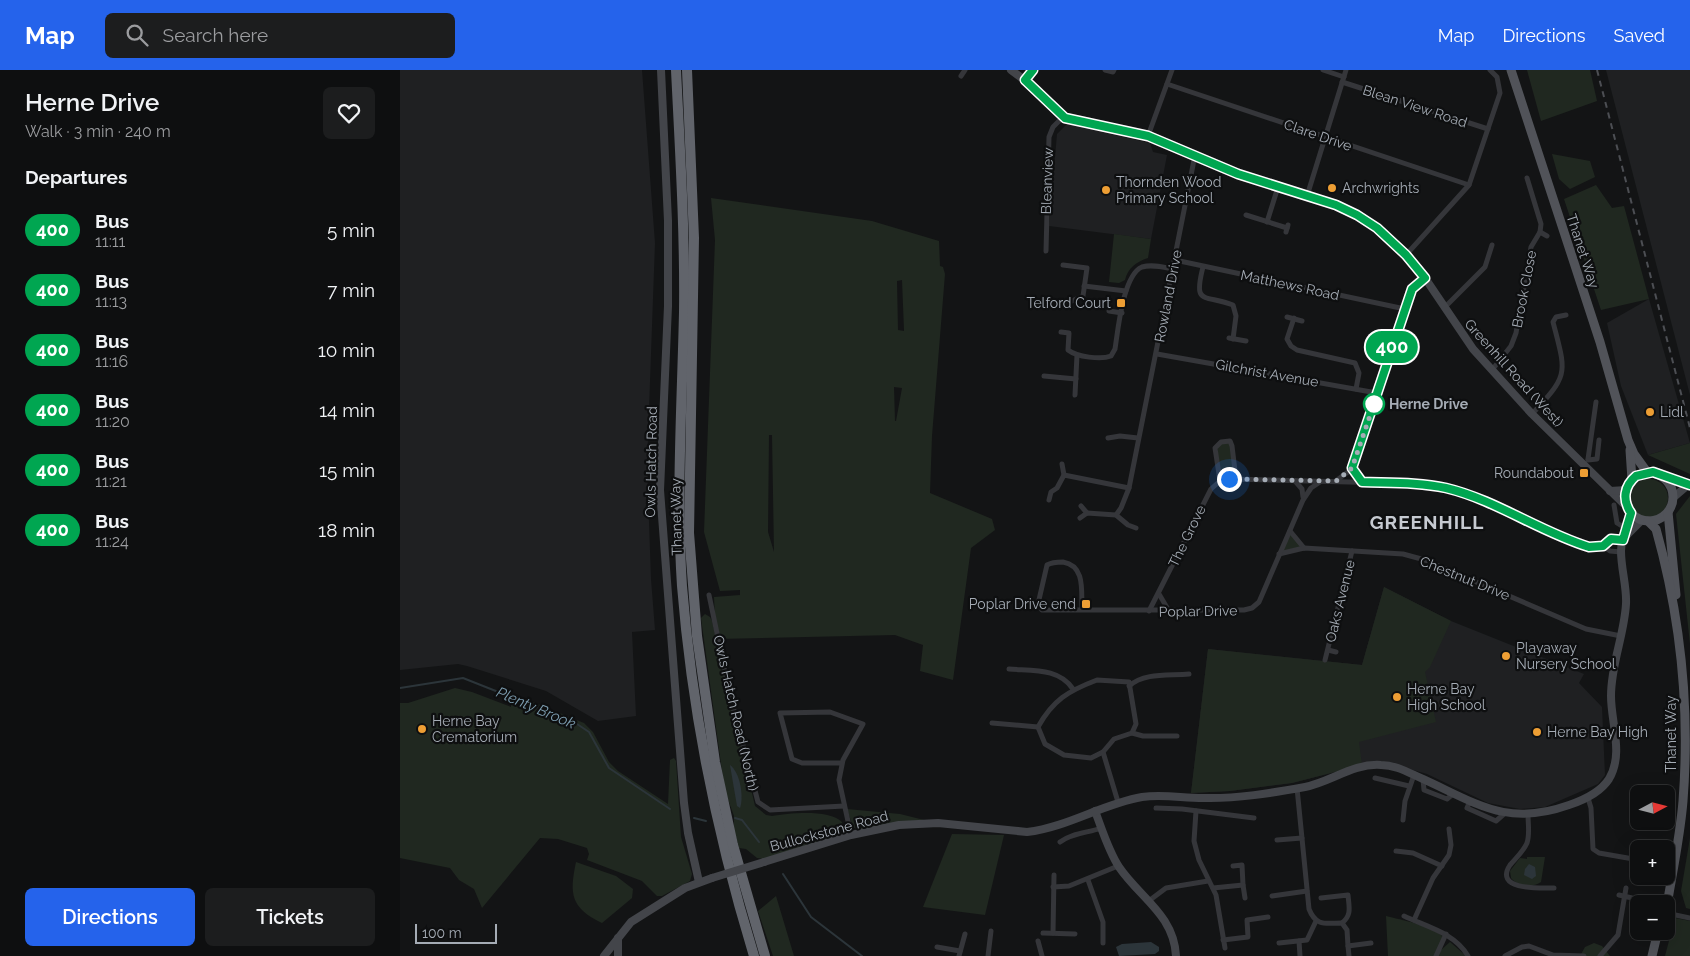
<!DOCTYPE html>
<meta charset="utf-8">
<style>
body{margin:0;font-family:Raleway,sans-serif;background:#1c1d1e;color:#f1f3f6;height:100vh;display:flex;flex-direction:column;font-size:19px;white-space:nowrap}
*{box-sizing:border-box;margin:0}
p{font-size:16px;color:#9b9c9f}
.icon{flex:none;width:28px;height:28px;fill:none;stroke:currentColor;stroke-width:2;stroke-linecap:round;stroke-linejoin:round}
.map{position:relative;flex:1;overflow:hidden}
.details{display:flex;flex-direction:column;background:#0e0f10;width:400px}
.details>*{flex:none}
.badge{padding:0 10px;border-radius:16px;font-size:18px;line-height:32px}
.needle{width:32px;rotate:83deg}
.controls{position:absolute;left:1230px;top:715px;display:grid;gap:10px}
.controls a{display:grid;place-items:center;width:45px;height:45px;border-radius:8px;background:#0e0f10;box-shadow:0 5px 20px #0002,0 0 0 1px #2e2f30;font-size:25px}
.scale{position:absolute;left:15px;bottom:12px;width:82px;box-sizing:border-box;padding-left:5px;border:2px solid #a5acb5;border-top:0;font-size:14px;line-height:18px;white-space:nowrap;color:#a5acb5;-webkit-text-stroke:4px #0e0f10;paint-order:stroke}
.you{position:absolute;width:25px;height:25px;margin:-12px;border:4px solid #fff;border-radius:50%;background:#1a73e8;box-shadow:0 0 0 8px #1a73e833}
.map>.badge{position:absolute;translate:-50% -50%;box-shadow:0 0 0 2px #fff}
h2{padding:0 25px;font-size:19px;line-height:45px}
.round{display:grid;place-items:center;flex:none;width:52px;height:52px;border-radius:8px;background:#1c1d1e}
.head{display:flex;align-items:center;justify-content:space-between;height:85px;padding:0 25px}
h1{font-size:24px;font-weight:600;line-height:38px}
.action{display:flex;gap:10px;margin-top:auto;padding:10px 25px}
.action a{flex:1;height:58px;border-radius:8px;background:#2563eb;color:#fff;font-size:20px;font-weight:600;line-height:58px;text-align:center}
.action a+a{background:#1c1d1e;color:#f1f3f6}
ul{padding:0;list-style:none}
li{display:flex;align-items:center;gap:15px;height:60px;padding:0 25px}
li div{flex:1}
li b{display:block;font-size:19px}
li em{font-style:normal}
li .badge{min-width:55px;font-weight:700;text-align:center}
header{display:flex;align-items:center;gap:30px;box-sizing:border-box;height:70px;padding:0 25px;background:#2563eb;color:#fff}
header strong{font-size:24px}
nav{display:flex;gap:28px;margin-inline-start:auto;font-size:18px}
.search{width:350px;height:45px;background:#1c1d1e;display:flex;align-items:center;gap:12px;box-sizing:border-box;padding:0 18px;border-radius:8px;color:#9b9c9f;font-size:19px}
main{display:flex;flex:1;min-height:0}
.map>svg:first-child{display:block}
</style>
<header>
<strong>Map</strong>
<div class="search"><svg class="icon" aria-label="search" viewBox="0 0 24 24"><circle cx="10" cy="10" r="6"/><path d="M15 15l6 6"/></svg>Search here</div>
<nav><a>Map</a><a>Directions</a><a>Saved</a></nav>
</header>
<main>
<section class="details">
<div class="head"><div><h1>Herne Drive</h1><p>Walk · 3 min · 240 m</p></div><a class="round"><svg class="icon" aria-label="heart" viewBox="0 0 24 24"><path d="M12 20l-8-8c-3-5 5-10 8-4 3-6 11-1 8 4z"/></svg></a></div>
<h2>Departures</h2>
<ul>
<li><span class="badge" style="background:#00a651;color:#fff">400</span><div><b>Bus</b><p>11:11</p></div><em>5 min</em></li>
<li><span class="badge" style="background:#00a651;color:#fff">400</span><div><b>Bus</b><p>11:13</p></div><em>7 min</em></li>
<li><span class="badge" style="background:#00a651;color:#fff">400</span><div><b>Bus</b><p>11:16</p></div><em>10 min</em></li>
<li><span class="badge" style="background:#00a651;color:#fff">400</span><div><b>Bus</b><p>11:20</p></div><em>14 min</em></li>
<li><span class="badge" style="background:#00a651;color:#fff">400</span><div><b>Bus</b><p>11:21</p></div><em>15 min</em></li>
<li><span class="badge" style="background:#00a651;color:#fff">400</span><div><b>Bus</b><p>11:24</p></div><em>18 min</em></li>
</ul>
<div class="action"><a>Directions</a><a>Tickets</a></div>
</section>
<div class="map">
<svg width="1290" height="886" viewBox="0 0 1290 886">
<rect width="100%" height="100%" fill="#131415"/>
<g fill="#1f2022">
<path d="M0,0H242L255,173L247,395L251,509L255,560L232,562L236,646L198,651L146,621L67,596L58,594L0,600Z"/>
<path d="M1206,0H1290V325Z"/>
<path d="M667,54L750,73L753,82L767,85L751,169L649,156L657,64Z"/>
<path d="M1249,229L1290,373L1248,385L1221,316L1207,253Z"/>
<path d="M984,517L1051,551L1184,604L1179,613L1202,637L1205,705L1198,714L1145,737L1120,739L1088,733L1027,704L1006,698L962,695L892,713L830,721L791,723L808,579L962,595Z"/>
</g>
<g fill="#202820" fill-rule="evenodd">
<path d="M1127,0H1190L1197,31L1141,51Z"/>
<path d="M1152,84L1190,91L1195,107L1170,119L1159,109Z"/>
<path d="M1196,115L1212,138L1224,136L1249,229L1201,240L1164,129Z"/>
<path d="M311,128L472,151L539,171L540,196L543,197L545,204L532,366L530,423L592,449L595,460L571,478L553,610L520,601L523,575L495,565L316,569L314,527L340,525V520L320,521L304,462L315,170ZM502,210L504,260V261L498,260L497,211ZM494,317L502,318L496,351H495ZM369,365H372L374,482L368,462Z"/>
<path d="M714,164L751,169L748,188C736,192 728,198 725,210L719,213L709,212Z"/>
<path d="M830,371L836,409L820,411L817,373Z"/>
<path d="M1290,373V404L1248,385Z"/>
<circle cx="1249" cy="428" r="19"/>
<path d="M1290,426V574L1276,444Z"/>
<path d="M890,461L904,478L879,484Z"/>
<path d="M984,517L1051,551L1030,597L1025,602L1036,652L959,672L962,695L892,713L830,721L791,723L808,579L962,595Z"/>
<path d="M305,544L310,547L312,551L355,736L366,745L372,746C389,743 430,739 442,752L444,761L441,765L364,789L357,788L346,779L339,778L334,760V746L326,724L322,701L301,548Z"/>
<path d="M55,618L72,622L111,637V623L184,653L193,662L209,692L218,701L268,734L270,690L274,688L276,691L281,767L292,804L290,811L262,826H257L242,811L187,790L189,784L187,778L158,769L140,768L82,838L74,819L59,810L50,798L0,788V633H8Z"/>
<path d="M447,739L500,744L528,751L462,762L453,757Z"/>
<path d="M552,764L604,765L585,845L523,837Z"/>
<path d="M1290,768V839L1286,838L1281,821Z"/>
<path d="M1127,787H1145L1141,812C1133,818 1117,816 1111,808L1110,801L1120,788L1127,789Z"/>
<path d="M176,792L216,806L233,819L232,828L202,853C171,838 169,825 176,792Z"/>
<path d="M376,826L394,886H373L358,841Z"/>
<path d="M986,846C1001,850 1031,855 1043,867L1041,880L1050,872L1066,886H988Z"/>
<path d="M1275,848L1290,851V886H1265Z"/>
<path d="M1194,873L1202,876L1210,886H1180L1185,877Z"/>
</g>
<g fill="#2c353a">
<path d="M330,695C340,702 344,727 340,738L337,736Z"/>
<path d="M1129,794L1135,797L1136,806L1132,809L1124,805L1125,799Z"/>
<path d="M751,872L759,877V881L755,884L719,886L716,877L722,874Z"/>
</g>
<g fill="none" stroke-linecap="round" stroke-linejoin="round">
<g stroke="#2c353a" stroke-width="2">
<path d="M0,618L63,608L174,652L189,662L209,698L270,739"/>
<path d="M294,748L306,751"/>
<path d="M335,748L342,750L359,772"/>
<path d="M383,804L411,847L462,886"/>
</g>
<g stroke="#35363a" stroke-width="5">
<path d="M705,0L713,2L714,0"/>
<path d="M923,0L944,7"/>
<path d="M561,6L565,0"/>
<path d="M942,12L1088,59"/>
<path d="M767,14L1069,115"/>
<path d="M748,66L772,0"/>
<path d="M907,126L946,0"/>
<path d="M846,145L887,158"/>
<path d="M867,152L878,117"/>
<path d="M886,162L888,155"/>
<path d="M1140,162L1147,166"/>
<path d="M646,181L649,67L653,57L663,47"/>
<path d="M1006,185L1069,115L1100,23L1097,7L1090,0"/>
<path d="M775,190L1005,239"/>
<path d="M803,197C793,236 804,224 833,235L836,246L833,269"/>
<path d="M684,216L726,221"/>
<path d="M662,231H672L683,226L687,198L663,195"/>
<path d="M1044,238L1085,197L1092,175"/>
<path d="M709,241L722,243"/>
<path d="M887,247L902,251"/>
<path d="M894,248L887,269L891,276L897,280L955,293L959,303L956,319"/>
<path d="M661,262L669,263L668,280C677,287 701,290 711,286L715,279C718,260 723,205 742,197C752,194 763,197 773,199"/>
<path d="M829,268L846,271"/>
<path d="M757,284L977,323"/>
<path d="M1092,300L1111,276L1116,263L1131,177L1140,162L1141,154L1127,108"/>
<path d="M644,306L676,309"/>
<path d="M675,325L677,285"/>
<path d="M1132,344C1170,304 1166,303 1153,252L1156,247L1166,245"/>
<path d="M708,368L720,366L738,368"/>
<path d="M1188,389L1196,332"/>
<path d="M1188,390L1197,389L1199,370"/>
<path d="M662,394L664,405"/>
<path d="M952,399L962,412"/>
<path d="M937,410L952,399L1012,219L1025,208"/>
<path d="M820,411L815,378L821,372L830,371L832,376L836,409"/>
<path d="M895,411L902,419L903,427"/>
<path d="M649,430L651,422L657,418L664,405L729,418"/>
<path d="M1214,435L1217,453L1225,458"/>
<path d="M681,436L687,443"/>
<path d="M716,445L721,438L729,418L795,85"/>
<path d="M680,448L687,443L716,445L728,455L736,458"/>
<path d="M890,461L904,478"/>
<path d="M1203,476L1211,469L1223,470"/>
<path d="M879,484L904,478L1003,484L1025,490L1186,559L1221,566"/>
<path d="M759,524L769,541"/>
<path d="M309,525L330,625L358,732L370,740L444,736"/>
<path d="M682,540C681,522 686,496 663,492C657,492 652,492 647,495L638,534L642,540H844L852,538L859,532L903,430L911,418L920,412"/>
<path d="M749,541L811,419L820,411L829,409L1028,414L1079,429L1186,476H1203L1210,481L1221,482"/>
<path d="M928,580L936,582"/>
<path d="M925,590L952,481"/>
<path d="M609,599C633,601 659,598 673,619"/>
<path d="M697,610L729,612L736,654L732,663L714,669L703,682L691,688L664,685L645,674L638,657C653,630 668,621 697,610Z"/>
<path d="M729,616C745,602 769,606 789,604"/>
<path d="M592,653L638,657"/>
<path d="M732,663L743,666H777"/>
<path d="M703,682L718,732"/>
<path d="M442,693H402L392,689L380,643L430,642L463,654L443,690L439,710L451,765"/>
<path d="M975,708L1009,716"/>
<path d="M1023,709L1024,720L1047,729L1054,723"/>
<path d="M897,718L909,839C916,857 926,853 942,853L947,860L948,876L971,873"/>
<path d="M1188,728L1191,738L1193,779L1199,783L1239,790"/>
<path d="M1070,731L1067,738L1096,751L1104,744"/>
<path d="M756,738L782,739L854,748"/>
<path d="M796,741L794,771L799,790L816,825L825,878"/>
<path d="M1128,745C1128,754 1130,764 1127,773C1123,782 1116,788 1110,795C1093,821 1142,818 1154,818"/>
<path d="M1003,750L1005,731L1014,705"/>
<path d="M877,770L902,768"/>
<path d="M660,772C672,763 687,763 702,758"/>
<path d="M996,781L1013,783L1042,796"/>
<path d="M833,796L842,795L843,815"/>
<path d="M688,810L703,852V873"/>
<path d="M653,817L669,816L718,796"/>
<path d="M813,818L843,815L845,828"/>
<path d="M1219,825L1232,828"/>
<path d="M872,826L907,821"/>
<path d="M921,828L948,825C949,837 952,845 942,853"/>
<path d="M750,830L766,818L808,811"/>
<path d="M1266,843L1290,848"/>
<path d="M1004,846C1027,857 1055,863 1068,886"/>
<path d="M1014,850L1033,808L1049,785L1051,775L1049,759"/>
<path d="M643,863L675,864"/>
<path d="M653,863L654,805"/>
<path d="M823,870L848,867L847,850L868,847"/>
<path d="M638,871L642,886"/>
<path d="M899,871L900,886"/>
<path d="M879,873L907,870L916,851"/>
<path d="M948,876L949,886"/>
<path d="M537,877L560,881"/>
<path d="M559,886L565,864"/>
<path d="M588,886L591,861"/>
<path d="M1036,886L1046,864"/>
<path d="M1105,886L1122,877L1129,876L1153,885L1184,886"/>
<path d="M1200,886L1218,865L1226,818"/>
</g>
<g stroke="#43454a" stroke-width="8">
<path d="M261,0L268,151V236L260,420L284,733L288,763L299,812"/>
<path d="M611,0L638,20L653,38L666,49L748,66L838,104L936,135L969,152L1006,185L1025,208L1073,279L1132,344L1228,438"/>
<path d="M625,10L632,0"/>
<path d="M1264,407L1290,415"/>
<path d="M1210,421L1226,420"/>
<path d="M1274,427L1288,415"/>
<path d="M1224,468L1242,450"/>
<path d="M695,741C702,759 708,780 719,797C740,828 774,845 776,886"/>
<path d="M364,792L451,765L499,755L538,753L627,762C668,757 702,734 742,727C763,724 782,728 803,728C836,729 872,723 905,717C931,712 953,693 981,695C996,695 1009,703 1023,709C1078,734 1107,757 1169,735C1184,730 1200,723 1209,709C1224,684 1211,653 1211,626C1211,594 1224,566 1226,534C1227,517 1221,499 1221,481C1221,468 1226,455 1231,443"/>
<path d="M204,886L231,852L285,818L312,808"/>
<path d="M218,886V868"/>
</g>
<g stroke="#515359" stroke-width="9">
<path d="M1111,0L1200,272L1228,370L1234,384L1247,402"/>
<path d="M1230,380L1232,410"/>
<circle cx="1249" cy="427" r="24"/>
<path d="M1268,442L1276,525"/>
<path d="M1248,451L1256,459C1281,548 1290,639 1283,731C1280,768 1272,804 1266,841"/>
<path d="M1252,886L1258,861"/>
</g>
<g stroke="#61646b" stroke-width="10">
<path d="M276,0C280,81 285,162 284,242C282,334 276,425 282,516C292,642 317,765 354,886"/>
<path d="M287,0L294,168L289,463L297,566L315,692L333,775L365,886"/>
</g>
<path stroke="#4c4e53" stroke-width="2" stroke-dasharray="6 5" stroke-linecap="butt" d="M1197,0L1290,358"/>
<path stroke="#43454a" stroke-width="8" d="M312,808L364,792"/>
</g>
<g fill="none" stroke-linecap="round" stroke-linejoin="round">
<defs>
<path id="line" d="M633,0L625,10L665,48L748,66L838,104L936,135L957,145L977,158L1006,185L1025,208L1012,219L952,398L962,412C990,413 1019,412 1046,418C1096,430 1140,462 1189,477L1203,476L1211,469L1223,470L1231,443C1222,430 1224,416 1236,406L1253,402L1290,415"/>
</defs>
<use href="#line" stroke="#fff" stroke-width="11"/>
<use href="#line" stroke="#00a651" stroke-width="8"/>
<path stroke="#a5acb5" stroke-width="5" stroke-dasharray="0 9" d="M829,409L936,411L952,398L974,334"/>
</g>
<g fill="#ed9e34" stroke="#0e0f10" stroke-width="2">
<circle cx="932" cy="118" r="5"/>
<circle cx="706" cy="120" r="5"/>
<rect x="716" y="228" width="10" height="10" rx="2.5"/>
<circle cx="1250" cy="342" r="5"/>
<rect x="1179" y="398" width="10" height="10" rx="2.5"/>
<rect x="681" y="529" width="10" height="10" rx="2.5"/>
<circle cx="1106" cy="586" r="5"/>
<circle cx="997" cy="627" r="5"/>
<circle cx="22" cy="659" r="5"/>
<circle cx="1137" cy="662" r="5"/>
</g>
<circle fill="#fff" stroke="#00a651" stroke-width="2.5" cx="974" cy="334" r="10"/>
<g text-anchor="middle" stroke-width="4.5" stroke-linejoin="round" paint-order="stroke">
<g font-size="14" fill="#a5acb5" stroke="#0e0f10">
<text transform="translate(1015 36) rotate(18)" y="5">Blean View Road</text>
<text transform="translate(918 65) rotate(19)" y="5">Clare Drive</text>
<text transform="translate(647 111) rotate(-88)" y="5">Bleanview</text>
<text transform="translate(1183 181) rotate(72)" y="5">Thanet Way</text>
<text transform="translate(890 215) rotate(12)" y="5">Matthews Road</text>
<text transform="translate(1124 219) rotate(-79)" y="5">Brook Close</text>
<text transform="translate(768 226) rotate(-79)" y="5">Rowland Drive</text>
<text transform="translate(867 303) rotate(10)" y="5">Gilchrist Avenue</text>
<text transform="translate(1114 303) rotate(48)" y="5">Greenhill Road (West)</text>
<text transform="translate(251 392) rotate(-89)" y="5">Owls Hatch Road</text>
<text transform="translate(276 447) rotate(-91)" y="5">Thanet Way</text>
<text transform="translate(787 466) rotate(-64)" y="5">The Grove</text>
<text transform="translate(1065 508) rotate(22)" y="5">Chestnut Drive</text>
<text transform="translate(940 531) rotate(-76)" y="5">Oaks Avenue</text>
<text transform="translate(798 541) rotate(-1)" y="5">Poplar Drive</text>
<text transform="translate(336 643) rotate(77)" y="5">Owls Hatch Road (North)</text>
<text transform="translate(1271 664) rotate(-90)" y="5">Thanet Way</text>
<text transform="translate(429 761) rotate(-15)" y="5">Bullockstone Road</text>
</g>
<g font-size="14" fill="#a5acb5" stroke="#0e0f10" text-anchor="start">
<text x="716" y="117">Thornden Wood<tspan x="716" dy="16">Primary School</tspan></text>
<text x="942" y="123">Archwrights</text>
<text x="711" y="238" text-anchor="end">Telford Court</text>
<text x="1260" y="347">Lidl</text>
<text x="1174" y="408" text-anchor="end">Roundabout</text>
<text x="676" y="539" text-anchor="end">Poplar Drive end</text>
<text x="1116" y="583">Playaway<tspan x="1116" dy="16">Nursery School</tspan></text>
<text x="1007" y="624">Herne Bay<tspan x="1007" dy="16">High School</tspan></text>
<text x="32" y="656">Herne Bay<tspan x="32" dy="16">Crematorium</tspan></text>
<text x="1147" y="667">Herne Bay High</text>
</g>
<g font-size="14" font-weight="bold" fill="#a5acb5" stroke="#0e0f10" text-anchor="start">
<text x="989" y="339">Herne Drive</text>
</g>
<g font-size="15" font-style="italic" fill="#7d9db0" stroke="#0e0f10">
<text transform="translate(136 638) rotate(23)" y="5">Plenty Brook</text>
</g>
<g font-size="19" font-weight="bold" letter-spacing="1" fill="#c6cad1" stroke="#0e0f10">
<text x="1027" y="459">GREENHILL</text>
</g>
</g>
</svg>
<div class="controls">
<a><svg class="needle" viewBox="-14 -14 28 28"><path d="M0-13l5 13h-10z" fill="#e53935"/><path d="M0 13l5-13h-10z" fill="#9b9c9f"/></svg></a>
<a>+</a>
<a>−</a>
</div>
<div class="scale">100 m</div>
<div class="you" style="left:829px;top:409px"></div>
<b class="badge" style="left:992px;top:277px;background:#00a651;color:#fff">400</b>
</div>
</main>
